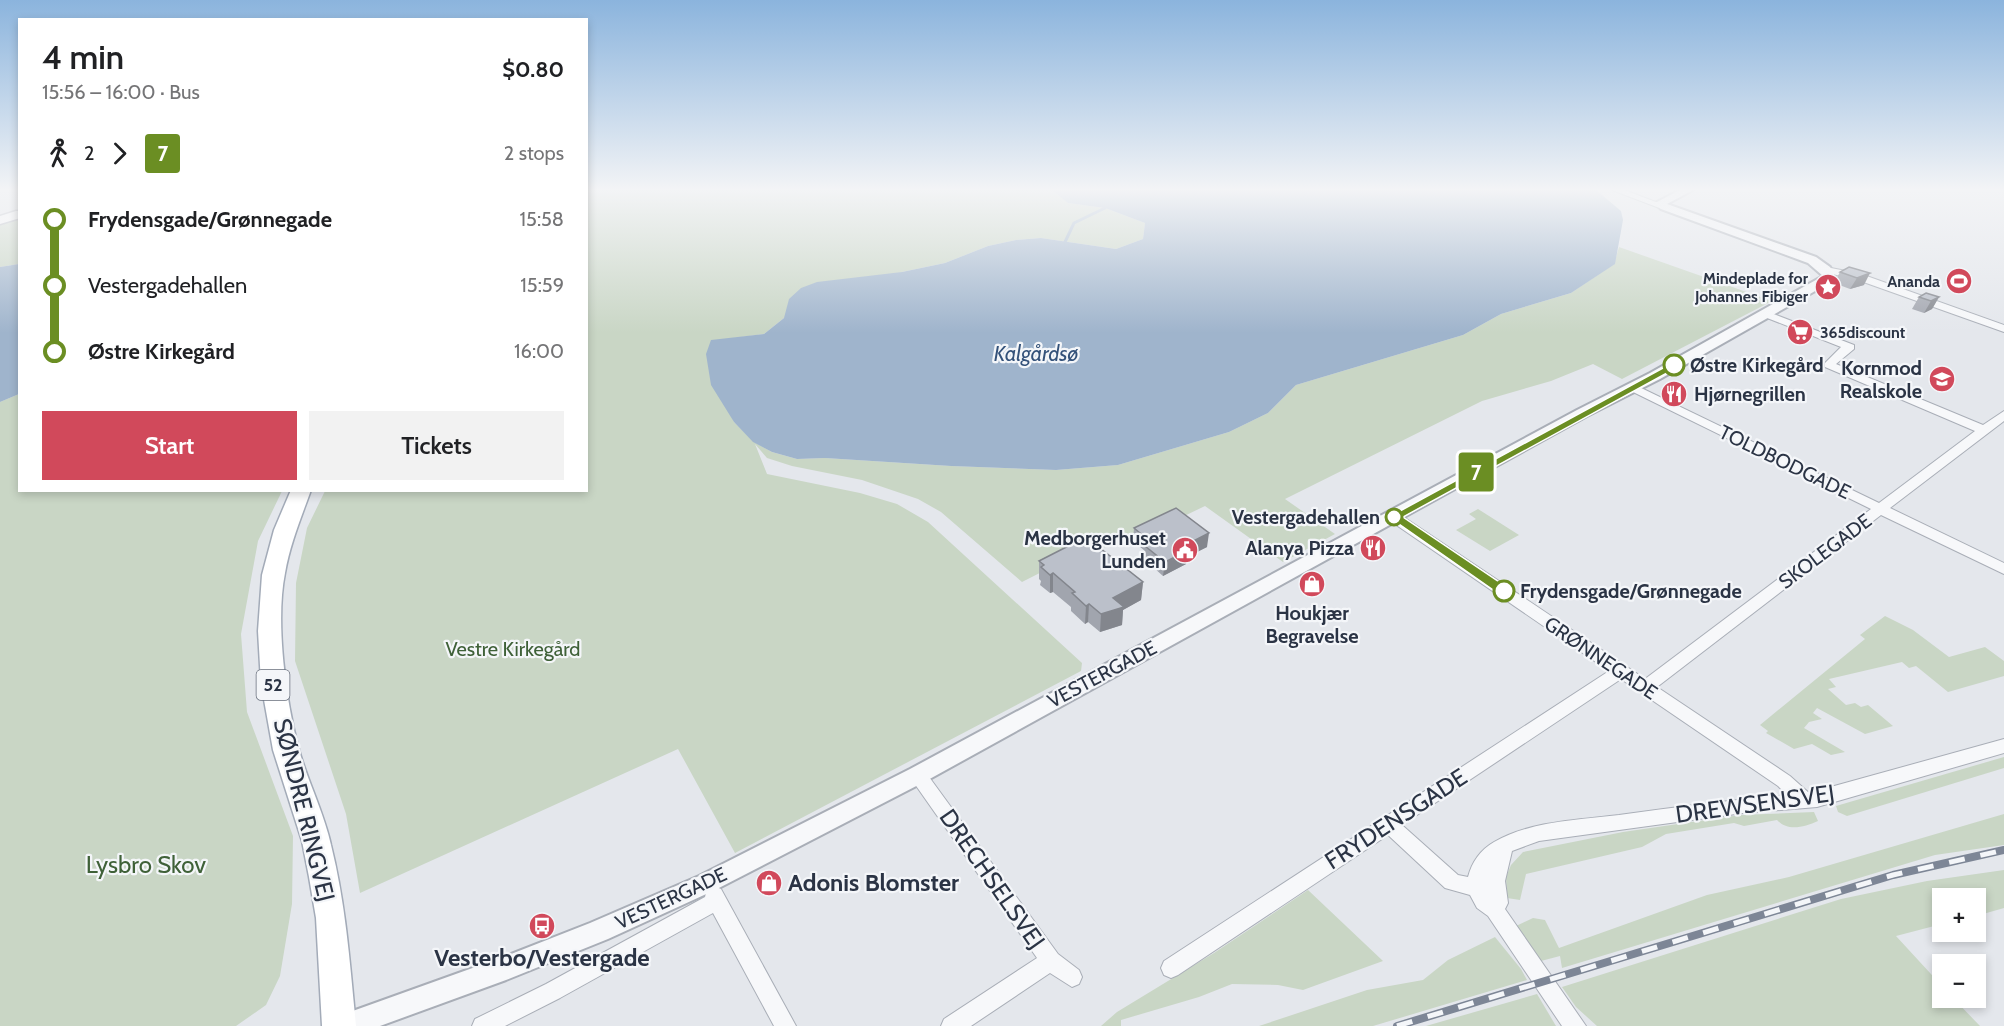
<!DOCTYPE html>
<meta charset="utf-8">
<style>
body{margin:0;font-family:Cabin,sans-serif;background:#f2f2f2;color:#202124;height:100vh;display:flex;flex-direction:column;font-size:22px;white-space:nowrap}
*{box-sizing:border-box;margin:0}
p{font-size:20px;color:#757577}
.icon{flex:none;width:33px;height:33px;fill:none;stroke:currentColor;stroke-width:2;stroke-linecap:round;stroke-linejoin:round}
.map{position:relative;flex:1;overflow:hidden}
.sheet{position:absolute;left:18px;top:18px;width:570px;height:474px;display:flex;flex-direction:column;background:#fff;border-radius:0px;box-shadow:0 3px 9px #0003}
.sheet>*{flex:none}
.badge{padding:0 12px;border-radius:4px;font-size:21px;line-height:39px}
.buttons{position:absolute;left:1932px;top:888px;display:grid;gap:12px}
.buttons a{display:grid;place-items:center;width:54px;height:54px;border-radius:0px;background:#fff;box-shadow:0 3px 9px #0003;font-size:30px}
.map>.badge{position:absolute;translate:-50% -50%;box-shadow:0 0 0 3px #fff}
.legs{display:flex;align-items:center;gap:9px;height:66px;padding:0 24px;font-size:20px}
.legs p{margin-inline-start:auto}
.overview{display:flex;align-items:center;justify-content:space-between;height:102px;padding:0 24px}
h1{font-size:33px;font-weight:600;line-height:45px}
.primary-button{display:flex;gap:12px;margin-top:auto;padding:12px 24px}
.primary-button a{flex:1;height:69px;border-radius:0px;background:#d1495b;color:#fff;font-size:24px;font-weight:600;line-height:69px;text-align:center}
.primary-button a+a{background:#f2f2f2;color:#202124}
ul{padding:0 24px;list-style:none}
li{display:flex;align-items:center;gap:21px;height:66px;font-size:22px}
li i{display:grid;place-items:center;width:9px;height:100%;margin:0 8px;background:currentColor}
li i::after{content:'';width:15px;height:15px;margin:-8px;border:4px solid;border-radius:50%;background:#fff}
li p{margin-inline-start:auto}
li:first-child i{background:linear-gradient(#0000 50%,currentColor 0)}
li:last-child i{background:linear-gradient(currentColor 50%,#0000 0)}
.map>svg:first-child{display:block}
</style>
<div class="map">
<svg width="2004" height="1026" viewBox="0 0 2004 1026">
<rect width="100%" height="100%" fill="#e4e7ec"/>
<g fill="#c9d6c5">
<path d="M587,190H1052L1068,203L1105,208L1145,223L1143,239L1116,249L1041,238L1016,240L988,246L945,263L902,272L784,318L764,334L711,341L734,422L754,442L772,452L797,459L825,458L951,466L1056,470L1118,465L1229,432L1268,413L1296,385L1463,335L1501,314L1571,293L1614,264L1619,247L1772,301L1622,379L1593,364L1551,381L1482,401L1285,499L1335,534L1283,562L1205,506L1130,542L1081,552L1022,582L941,512L918,499L862,480L792,466L767,458L755,444L767,474L860,493L897,504L928,522L1082,663L1081,671L735,853L678,749L360,893L346,814L295,661L296,583L307,528L325,491L586,490Z"/>
<path d="M19,217V264L0,267V222Z"/>
<path d="M19,394L20,490L282,491L258,541L241,634L247,712L293,836L292,904L280,976L266,1005L236,1026H0V402Z"/>
<path d="M1478,509L1519,535L1490,551L1456,530L1476,519L1469,514Z"/>
<path d="M1885,616L1913,630L1949,657L1985,647L2004,661V676L1948,692L1916,666L1909,668L1902,662L1829,679L1836,687L1828,689L1846,705L1855,703L1861,707L1868,705L1893,726L1865,734L1817,708L1813,713L1822,719L1809,722L1804,728L1845,752L1831,755L1812,744L1794,749L1766,733L1768,731L1760,725L1865,639L1860,635Z"/>
<path d="M2004,757V768L1847,816L1838,812L1836,806Z"/>
<path d="M1814,812L1818,821C1804,827 1788,832 1777,820L1744,826L1734,823L1666,834L1642,847L1526,874L1520,900L1507,898L1506,877L1511,865L1523,852L1623,832L1740,815Z"/>
<path d="M2004,814V845L1935,855L1562,968L1560,956L1541,961L1514,927L1533,918L1545,920L1559,948L1707,895L1789,877Z"/>
<path d="M2004,870V908L1976,916V898H1942V924L1896,936L1942,986V998H1953L1980,1026H1597L1576,1007L1562,987L1841,899L1927,881Z"/>
<path d="M1308,890L1383,961L1303,990L1278,985L1232,984L1199,997L1121,1020V1026H1101L1117,1012L1214,953Z"/>
<path d="M1495,937L1521,969L1527,980L1373,1026H1259L1367,990L1423,980L1448,960Z"/>
<path d="M1537,994L1556,1026H1426Z"/>
</g>
<g fill="#9fb4cc">
<path d="M1052,190H1596L1621,211L1623,220L1615,264L1571,293L1501,314L1463,335L1296,385L1268,413L1229,432L1118,465L1056,470L951,466L825,458L797,459L772,452L753,442L734,422L711,385L706,354L711,340L764,334L784,318L789,299L801,288L817,282L902,272L945,263L988,246L1016,240L1041,238L1116,249L1143,239L1145,223L1105,208L1068,203Z"/>
<path d="M19,264V394L0,402V267Z"/>
</g>
<g fill="none" stroke-linecap="round" stroke-linejoin="round">
<path stroke="#9fb4cc" stroke-width="3" d="M1065,242L1074,223L1105,208"/>
<defs>
<g id="minor">
<path d="M1612,190H1624L1669,207L1662,209Z"/>
<path d="M1826,267L1861,274L2004,325V332L1855,279L1823,272L1821,270Z"/>
<path d="M1766,311L1854,345V349L1836,364L1983,425L2004,411V421L1890,508L2004,563V574L1881,515L1657,687L1790,776L1809,793L2004,739V753L1817,807L1743,813L1539,841L1512,851L1505,881L1508,903L1505,909L1586,1026H1562L1488,916L1477,908L1470,895L1445,888L1388,835L1178,975L1171,978L1164,975L1161,968L1164,961L1609,671L1389,520L1387,517L1389,514H1399L1645,679L1871,509L1627,389L1625,387L1627,385H1635L1879,503L1975,431L1825,367V363L1841,347L1762,316V312ZM1621,679L1778,786L1787,795C1731,800 1675,807 1619,815C1577,820 1531,821 1494,842C1480,850 1472,862 1468,877L1458,875L1402,825Z"/>
<path d="M918,768L924,770L1058,954L1079,970L1082,977L1079,984L1072,987L1050,973L971,1026H941L944,1019L1037,958L912,780L909,775L912,770Z"/>
<path d="M714,886L721,889L796,1026H774L713,913L560,998L505,1026H472L475,1019L546,984L705,897L707,889Z"/>
</g>
<path id="tertiary" d="M1680,190H1693L1667,204L1816,257L1830,267L1835,276L1831,282L1660,379L1587,416L926,781L715,890L608,939L506,980L380,1026H332L336,1017L506,956L590,923L699,876L910,769L1577,410L1650,373L1823,276L1808,263L1661,209L1655,203Z"/>
<path id="secondary" d="M16,211H20V218L0,224V216Z"/>
<path id="primary" d="M291,490H311C301,518 290,544 285,573C275,623 286,701 299,750C308,782 324,813 331,845C346,905 350,965 356,1026H322L316,918L309,877L302,841L273,750L261,683L258,631L262,575L274,530Z"/>
</defs>
<use href="#minor" stroke="#a9aeb7" stroke-width="2"/>
<use href="#tertiary" stroke="#a9aeb7" stroke-width="4"/>
<use href="#secondary" stroke="#a9aeb7" stroke-width="3"/>
<use href="#primary" stroke="#a3abb8" stroke-width="3"/>
<use href="#minor" fill="#f7f8fa" fill-rule="evenodd"/>
<use href="#tertiary" fill="#f7f8fa" fill-rule="evenodd"/>
<use href="#secondary" fill="#fff" fill-rule="evenodd"/>
<use href="#primary" fill="#fff" fill-rule="evenodd"/>
<defs>
<path id="rail" d="M1397,1026L1893,875L2004,850"/>
</defs>
<use href="#rail" stroke="#7d8696" stroke-width="8"/>
<use href="#rail" stroke="#f4f6f9" stroke-width="5" stroke-dasharray="16" stroke-linecap="butt"/>
</g>
<g fill="#a1a5ae">
<path d="M1849,267L1864,285L1850,289L1834,283L1840,272Z"/>
<path d="M1919,297H1939L1932,309L1924,313L1912,309Z"/>
<path d="M1134,528L1207,547L1187,557L1186,564L1163,576L1144,559L1145,551L1133,541Z"/>
<path d="M1039,561L1143,582L1141,600L1123,610L1122,625L1100,632L1088,622L1085,624L1071,611V607L1053,592L1050,593L1040,585L1041,581L1039,579Z"/>
</g>
<g fill="#83868d">
<path d="M1870,273L1864,285L1850,289L1857,278Z"/>
<path d="M1939,297L1932,309L1924,313L1931,301Z"/>
<path d="M1209,533L1207,547L1187,557L1186,564L1163,576L1165,562L1182,547Z"/>
<path d="M1053,573V592L1050,593V575Z"/>
<path d="M1143,582L1141,600L1123,610L1122,625L1100,632L1101,614L1113,598Z"/>
<path d="M1089,604L1088,622L1085,624L1086,606Z"/>
</g>
<g fill="#bbc0ca" stroke="#83868d" stroke-width="1.5">
<path d="M1849,267L1870,273L1857,278L1840,272Z"/>
<path d="M1926,293L1939,297L1931,301L1919,297Z"/>
<path d="M1176,508L1209,533L1182,547L1187,551L1165,562L1145,546L1152,543L1134,528Z"/>
<path d="M1086,537L1143,582L1113,598L1124,607L1101,614L1089,604L1086,606L1072,593L1075,592L1053,573L1050,575L1041,567L1044,565L1039,561Z"/>
</g>
<linearGradient id="sky" x2="0" y2="1"><stop stop-color="#8bb4dd"/><stop offset="0.57" stop-color="#f3f4f6"/><stop offset="1" stop-color="#f3f4f6" stop-opacity="0"/></linearGradient>
<rect width="2004" height="333" fill="url(#sky)"/>
<path fill="#6b8e23" stroke="#fff" stroke-width="1.5" d="M1674,362L1679,365L1678,367L1403,517L1508,588L1510,591L1508,594H1499L1389,517Z"/>
<defs>
<symbol id="stadium-disc" viewBox="-11 -11 22 22"><circle r="9.5" fill="#d1495b" stroke="#f4f6f9"/><path d="M0-5a6.5 5 0 1 0 0 10a6.5 5 0 1 0 0-10ZM-3.5-1.8h7v3.6h-7Z" fill="#fff"/></symbol>
<symbol id="sight-disc" viewBox="-11 -11 22 22"><circle r="9.5" fill="#d1495b" stroke="#f4f6f9"/><path d="M0-6L1.8-2.2L6-1.7L2.9 1.2L3.7 5.4L0 3.3L-3.7 5.4L-2.9 1.2L-6-1.7L-1.8-2.2Z" fill="#fff"/></symbol>
<symbol id="supermarket-disc" viewBox="-11 -11 22 22"><circle r="9.5" fill="#d1495b" stroke="#f4f6f9"/><path d="M-6-5.5h2.5l.6 2H6L4.5 2H-2.5L-4.4-4H-6ZM-1.5 3.2a1.3 1.3 0 1 0 .1 0ZM3 3.2a1.3 1.3 0 1 0 .1 0Z" fill="#fff"/></symbol>
<symbol id="school-disc" viewBox="-11 -11 22 22"><circle r="9.5" fill="#d1495b" stroke="#f4f6f9"/><path d="M0-5L7-2L0 1L-7-2ZM-4 1L0 2.5L4 1V4Q0 6-4 4Z" fill="#fff"/></symbol>
<symbol id="restaurant-disc" viewBox="-11 -11 22 22"><circle r="9.5" fill="#d1495b" stroke="#f4f6f9"/><path d="M-5-6h1v4h1v-4h1v4h1v-4h1v5L-1.5 .5V6h-2V.5L-5-1ZM5-6V6H3V1.5H1.5Q1.5-4 5-6Z" fill="#fff"/></symbol>
<symbol id="civic-disc" viewBox="-11 -11 22 22"><circle r="9.5" fill="#d1495b" stroke="#f4f6f9"/><path d="M-.6-6.5H3V-4.5H.6V-3L4-1V1h2V6H-6V1h2V-1L-.6-3ZM-1.2 2.5V6h2.4V2.5Z" fill="#fff"/></symbol>
<symbol id="shop-disc" viewBox="-11 -11 22 22"><circle r="9.5" fill="#d1495b" stroke="#f4f6f9"/><path d="M-5-2.5h2.3a2.7 3.5 0 0 1 5.4 0H5L5.5 6h-11ZM-1.5-2.5h3a1.5 2.3 0 0 0-3 0Z" fill="#fff"/></symbol>
<symbol id="bus-disc" viewBox="-11 -11 22 22"><circle r="9.5" fill="#d1495b" stroke="#f4f6f9"/><path d="M-5-6H5V4H4V6H2V4H-2V6H-4V4H-5ZM-3.5-4V0h7V-4ZM-3.5 1.2v1.5H-2V1.2ZM2 1.2v1.5H3.5V1.2Z" fill="#fff"/></symbol>
</defs>
<g fill-rule="evenodd">
<use href="#stadium-disc" x="1944" y="266" width="30" height="30"/>
<use href="#sight-disc" x="1813" y="272" width="30" height="30"/>
<use href="#supermarket-disc" x="1785" y="317" width="30" height="30"/>
<use href="#school-disc" x="1927" y="364" width="30" height="30"/>
<use href="#restaurant-disc" x="1659" y="379" width="30" height="30"/>
<use href="#restaurant-disc" x="1358" y="533" width="30" height="30"/>
<use href="#civic-disc" x="1170" y="535" width="30" height="30"/>
<use href="#shop-disc" x="1297" y="569" width="30" height="30"/>
<use href="#shop-disc" x="754" y="868" width="30" height="30"/>
<use href="#bus-disc" x="527" y="911" width="30" height="30"/>
</g>
<g fill="#fff" stroke="#6b8e23" stroke-width="3">
<circle cx="1674" cy="365" r="10"/>
<circle cx="1394" cy="517" r="8"/>
<circle cx="1504" cy="591" r="10"/>
</g>
<g text-anchor="middle" stroke-width="4.5" stroke-linejoin="round" paint-order="stroke">
<g font-size="16" font-weight="bold" fill="#2b3445" stroke="#f4f6f9" text-anchor="end">
<text x="1808" y="284">Mindeplade for<tspan x="1808" dy="18">Johannes Fibiger</tspan></text>
<text x="1940" y="287">Ananda</text>
<text x="1820" y="338" text-anchor="start">365discount</text>
</g>
<rect fill="#f4f6f9" stroke="#676e7b" stroke-width="1.5" x="256.5" y="670" width="33" height="30" rx="4.5"/>
<g font-size="18" font-weight="bold" fill="#2b3445">
<text x="273" y="691">52</text>
</g>
<g font-size="20" font-weight="bold" fill="#2b3445" stroke="#f4f6f9" text-anchor="start">
<text x="1690" y="372">Østre Kirkegård</text>
<text x="1380" y="524" text-anchor="end">Vestergadehallen</text>
<text x="1520" y="598">Frydensgade/Grønnegade</text>
</g>
<g font-size="20" font-weight="bold" fill="#2b3445" stroke="#f4f6f9" text-anchor="end">
<text x="1922" y="375">Kornmod<tspan x="1922" dy="23">Realskole</tspan></text>
<text x="1694" y="401" text-anchor="start">Hjørnegrillen</text>
<text x="1166" y="545">Medborgerhuset<tspan x="1166" dy="23">Lunden</tspan></text>
<text x="1354" y="555">Alanya Pizza</text>
<text x="1312" y="620" text-anchor="middle">Houkjær<tspan x="1312" dy="23">Begravelse</tspan></text>
</g>
<g font-size="20" fill="#2b3445" stroke="#f4f6f9">
<text transform="translate(1785 462) rotate(26)" y="7">TOLDBODGADE</text>
<text transform="translate(1825 551) rotate(-37)" y="7">SKOLEGADE</text>
<text transform="translate(1601 658) rotate(34)" y="7">GRØNNEGADE</text>
<text transform="translate(1102 674) rotate(-28)" y="7">VESTERGADE</text>
<text transform="translate(671 898) rotate(-25)" y="7">VESTERGADE</text>
</g>
<g font-size="20" fill="#3f6138" stroke="#f4f6f9">
<text x="513" y="656">Vestre Kirkegård</text>
</g>
<g font-size="21" font-style="italic" fill="#34527a" stroke="#f4f6f9">
<text x="1036" y="361">Kalgårdsø</text>
</g>
<g font-size="24" fill="#2b3445" stroke="#f4f6f9">
<text transform="translate(1755 804) rotate(-8)" y="8">DREWSENSVEJ</text>
<text transform="translate(304 810) rotate(76)" y="8">SØNDRE RINGVEJ</text>
<text transform="translate(1396 819) rotate(-33)" y="8">FRYDENSGADE</text>
<text transform="translate(992 879) rotate(55)" y="8">DRECHSELSVEJ</text>
</g>
<g font-size="24" fill="#3f6138" stroke="#f4f6f9">
<text x="146" y="873">Lysbro Skov</text>
</g>
<g font-size="24" font-weight="bold" fill="#2b3445" stroke="#f4f6f9" text-anchor="start">
<text x="788" y="891">Adonis Blomster</text>
<text x="542" y="966" text-anchor="middle">Vesterbo/Vestergade</text>
</g>
</g>
</svg>
<div class="buttons">
<a>+</a>
<a>−</a>
</div>
<b class="badge" style="left:1476px;top:472px;background:#6b8e23;color:#fff">7</b>
<section class="sheet">
<div class="overview"><div><h1>4 min</h1><p>15:56 – 16:00 · Bus</p></div><b>$0.80</b></div>
<div class="legs"><svg class="icon" aria-label="walk" viewBox="0 0 24 24"><circle cx="13" cy="4" r="2"/><path d="M13 8l-2 6 4 7M11 14l-3 7M7 12l3-4h3l4 4"/></svg>2<svg class="icon" aria-label="forward" viewBox="0 0 24 24"><path d="M9 5l7 7-7 7"/></svg><b class="badge" style="background:#6b8e23;color:#fff">7</b><p>2 stops</p></div>
<ul>
<li><i style="color:#6b8e23"></i><b>Frydensgade/Grønnegade</b><p>15:58</p></li>
<li><i style="color:#6b8e23"></i><span>Vestergadehallen</span><p>15:59</p></li>
<li><i style="color:#6b8e23"></i><b>Østre Kirkegård</b><p>16:00</p></li>
</ul>
<div class="primary-button"><a>Start</a><a>Tickets</a></div>
</section>
</div>
